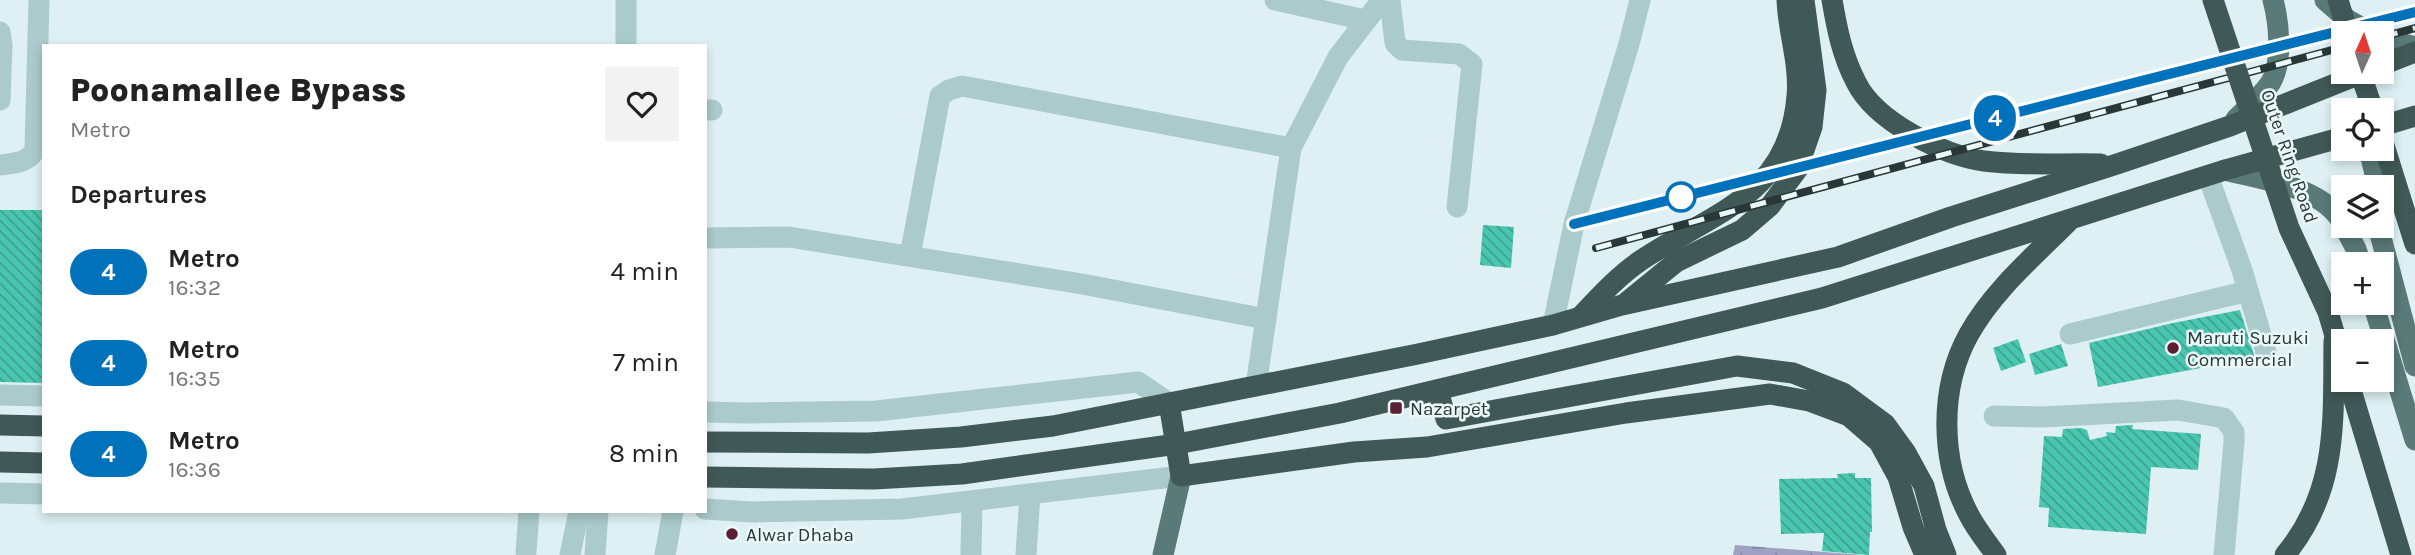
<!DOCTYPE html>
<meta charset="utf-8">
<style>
body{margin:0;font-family:Karla,sans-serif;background:#f2f2f2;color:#222;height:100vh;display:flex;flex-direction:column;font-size:26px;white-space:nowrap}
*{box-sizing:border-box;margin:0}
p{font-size:23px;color:#767676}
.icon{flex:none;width:38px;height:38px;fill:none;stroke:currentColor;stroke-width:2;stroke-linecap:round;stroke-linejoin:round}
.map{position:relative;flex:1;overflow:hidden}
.sheet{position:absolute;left:42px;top:44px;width:665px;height:469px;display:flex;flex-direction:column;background:#fff;border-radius:0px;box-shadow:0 4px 10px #0003}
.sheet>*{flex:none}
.badge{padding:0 14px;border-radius:23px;font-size:24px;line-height:46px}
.needle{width:46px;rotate:3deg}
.fabs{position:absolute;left:2331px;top:21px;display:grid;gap:14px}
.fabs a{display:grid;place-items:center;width:63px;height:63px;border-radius:0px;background:#fff;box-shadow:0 4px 10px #0003;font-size:35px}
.map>.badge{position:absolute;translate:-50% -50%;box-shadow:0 0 0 4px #fff}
h2{padding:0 28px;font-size:26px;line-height:63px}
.round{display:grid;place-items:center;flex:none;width:74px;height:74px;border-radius:0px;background:#f2f2f2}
.headline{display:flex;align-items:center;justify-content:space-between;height:119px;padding:0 28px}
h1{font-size:33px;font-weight:800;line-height:52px}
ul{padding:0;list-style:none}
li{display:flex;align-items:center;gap:21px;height:91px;padding:0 28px}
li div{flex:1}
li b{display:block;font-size:26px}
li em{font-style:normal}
li .badge{min-width:77px;font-weight:700;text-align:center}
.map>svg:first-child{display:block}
</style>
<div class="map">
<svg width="2415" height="555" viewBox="0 0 2415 555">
<defs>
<pattern id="wetland-marsh" width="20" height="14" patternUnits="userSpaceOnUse" patternTransform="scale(1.75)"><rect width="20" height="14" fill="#9ea1c2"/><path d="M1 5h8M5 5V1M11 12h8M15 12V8" fill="none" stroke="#81849e"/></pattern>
<pattern id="building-back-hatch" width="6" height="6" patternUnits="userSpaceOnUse" patternTransform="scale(1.75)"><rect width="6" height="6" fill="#49c6af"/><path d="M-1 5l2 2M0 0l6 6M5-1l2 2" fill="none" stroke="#3da28f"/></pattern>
</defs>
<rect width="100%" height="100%" fill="#def0f3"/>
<path fill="url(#wetland-marsh)" d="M1735,545L1863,555H1733Z"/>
<g fill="url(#building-back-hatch)">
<path d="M0,210H44V383L0,382Z"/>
<path d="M1483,225L1514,227L1511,268L1480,265Z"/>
<path d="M2240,310L2255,358L2098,387L2089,343L2173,323Z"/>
<path d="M2018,339L2026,362L2001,371L1993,348Z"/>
<path d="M2061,344L2068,366L2035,375L2029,354Z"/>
<path d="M2133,425L2132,429L2201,434L2198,470L2151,467L2146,534L2048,527L2049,508L2039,507L2044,436L2062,437L2063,429L2081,428L2087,430L2090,440L2107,436L2106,432L2115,433L2116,426Z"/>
<path d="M1855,473V478H1871L1872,532H1870L1869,555L1822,551L1824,533L1781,534L1779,479L1838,478L1837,474Z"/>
</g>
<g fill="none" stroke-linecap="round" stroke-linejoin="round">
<g stroke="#aacacb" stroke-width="21">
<path d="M626,0V46"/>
<path d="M1275,0L1365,20"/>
<path d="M1390,0L1395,43L1402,50L1459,54L1472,64L1457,207"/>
<path d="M0,32L2,45L0,100"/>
<path d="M705,110H712"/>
<path d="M0,165C14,163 28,163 35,150L39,0"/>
<path d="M2208,176L2242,270L2266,352"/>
<path d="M705,238L789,237L1082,284L1266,319"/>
<path d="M910,256L940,96L949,90L962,86L1291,148"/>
<path d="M1553,325L1574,224L1629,44L1640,0"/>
<path d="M2070,334L2248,291"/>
<path d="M1256,386L1291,148L1338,57L1382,0"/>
<path d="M0,395L44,396"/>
<path d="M705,412L747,413L876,411L1138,382L1169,403"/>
<path d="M1994,416L2041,417L2178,410L2224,418L2234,432V442L2224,555"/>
<path d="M0,493L44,494"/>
<path d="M705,509L752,512L902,509L1181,476"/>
<path d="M526,552L529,511"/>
<path d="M570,555L579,511"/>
<path d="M595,555L598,511"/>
<path d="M665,555L673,511"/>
<path d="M971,555L972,502"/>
<path d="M1026,555L1030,494"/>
</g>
<g stroke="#5a7a77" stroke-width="21">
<path d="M2325,0L2348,20L2371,33"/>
<path d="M2382,38L2415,47"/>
<path d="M2236,119C2247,108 2263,95 2271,82C2283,62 2279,22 2273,0"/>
<path d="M2369,149L2375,174V187"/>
<path d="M2225,170C2263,180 2324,187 2343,224"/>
<path d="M2344,226L2356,249L2361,264"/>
<path d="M2378,226L2415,366"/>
<path d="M2373,303L2415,440"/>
<path d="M1163,555L1181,476"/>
</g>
<g stroke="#405956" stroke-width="21">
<path d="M1832,0C1837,29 1842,55 1856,82C1875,121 1942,155 1984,161C2021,166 2063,163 2101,164"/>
<path d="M2382,65L2415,52"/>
<path d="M2382,126L2415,116"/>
<path d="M2382,139L2415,244"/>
<path d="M1627,302L1676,262L1742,230L1770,206L1797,170L1812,127L1816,90L1804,0"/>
<path d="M1581,316C1599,297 1618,276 1640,261C1711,213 1789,197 1797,96C1800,63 1788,32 1787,0"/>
<path d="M2348,380L2401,555"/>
<path d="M1438,390L1446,419L1737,366L1793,373L1843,393L1885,424L1906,453L1924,486L1936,530L1946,555"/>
<path d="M1169,403L1181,476L1354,452L1427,447L1626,413L1770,394L1809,401L1849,416L1879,442L1898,477L1913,527L1925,555"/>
<path d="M0,425L44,426"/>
<path d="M705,442L868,443L961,437L1053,426L1418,354L1553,325L1622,305L1838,257L1951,217L2117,164L2230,126L2365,72"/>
<path d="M0,462L44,463"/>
<path d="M705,477L874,479L962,474L1177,444L1340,413L1822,298L2225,170L2343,137"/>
<path d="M1996,555C1987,542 1976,529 1969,515C1940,461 1939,388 1969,334C1993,291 2033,257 2068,222"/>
<path d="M2285,555C2339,490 2333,420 2334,341"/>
</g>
<defs>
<g id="rail">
<path d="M2382,37L2415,28"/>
<path d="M1574,224L2415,13"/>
<path d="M1596,248L2343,47"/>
</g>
</defs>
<use href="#rail" stroke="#293837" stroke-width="8"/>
<use href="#rail" stroke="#ebf8fa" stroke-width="5" stroke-dasharray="16" stroke-linecap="butt"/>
<g stroke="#405956" stroke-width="21">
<path d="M2213,0L2289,228L2328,312L2343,363"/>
<path d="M2338,0L2348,33"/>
<path d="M2360,72L2373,110"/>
</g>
</g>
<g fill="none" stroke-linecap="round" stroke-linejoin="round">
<defs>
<path id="line" d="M1574,224L2415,12"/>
</defs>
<use href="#line" stroke="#fff" stroke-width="16"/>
<use href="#line" stroke="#0072bc" stroke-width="10"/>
</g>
<circle fill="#fff" stroke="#0072bc" stroke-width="3.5" cx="1681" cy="197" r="14"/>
<g fill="#5a1f34" stroke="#ebf8fa" stroke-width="2.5">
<circle cx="2173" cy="348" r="7"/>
<rect x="1389" y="401" width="14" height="14" rx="3.5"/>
<circle cx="732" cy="534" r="7"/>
</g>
<g text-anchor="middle" stroke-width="5" stroke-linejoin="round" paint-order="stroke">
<g font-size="19" fill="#293837" stroke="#ebf8fa">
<text transform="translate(2290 156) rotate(71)" y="7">Outer Ring Road</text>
</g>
<g font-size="19" fill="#293837" stroke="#ebf8fa" text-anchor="start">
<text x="2187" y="344">Maruti Suzuki<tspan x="2187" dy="22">Commercial</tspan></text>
<text x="1410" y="415">Nazarpet</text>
<text x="746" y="541">Alwar Dhaba</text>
</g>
</g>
</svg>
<div class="fabs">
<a><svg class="needle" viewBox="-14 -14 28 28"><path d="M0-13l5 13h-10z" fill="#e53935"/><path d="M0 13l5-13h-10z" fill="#767676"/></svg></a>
<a><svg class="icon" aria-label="locate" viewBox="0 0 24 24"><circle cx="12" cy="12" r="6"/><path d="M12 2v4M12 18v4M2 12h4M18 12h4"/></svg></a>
<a><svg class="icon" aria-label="layers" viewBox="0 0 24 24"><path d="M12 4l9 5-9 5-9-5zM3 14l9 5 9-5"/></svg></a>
<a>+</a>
<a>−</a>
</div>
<b class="badge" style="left:1995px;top:118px;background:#0072bc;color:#fff">4</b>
<section class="sheet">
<div class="headline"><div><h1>Poonamallee Bypass</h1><p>Metro</p></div><a class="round"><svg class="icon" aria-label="heart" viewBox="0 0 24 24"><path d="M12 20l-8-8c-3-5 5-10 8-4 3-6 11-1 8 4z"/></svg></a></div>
<h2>Departures</h2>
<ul>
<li><span class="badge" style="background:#0072bc;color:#fff">4</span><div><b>Metro</b><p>16:32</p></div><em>4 min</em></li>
<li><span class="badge" style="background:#0072bc;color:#fff">4</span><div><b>Metro</b><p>16:35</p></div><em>7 min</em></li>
<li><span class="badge" style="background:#0072bc;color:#fff">4</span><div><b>Metro</b><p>16:36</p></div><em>8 min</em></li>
</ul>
</section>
</div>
